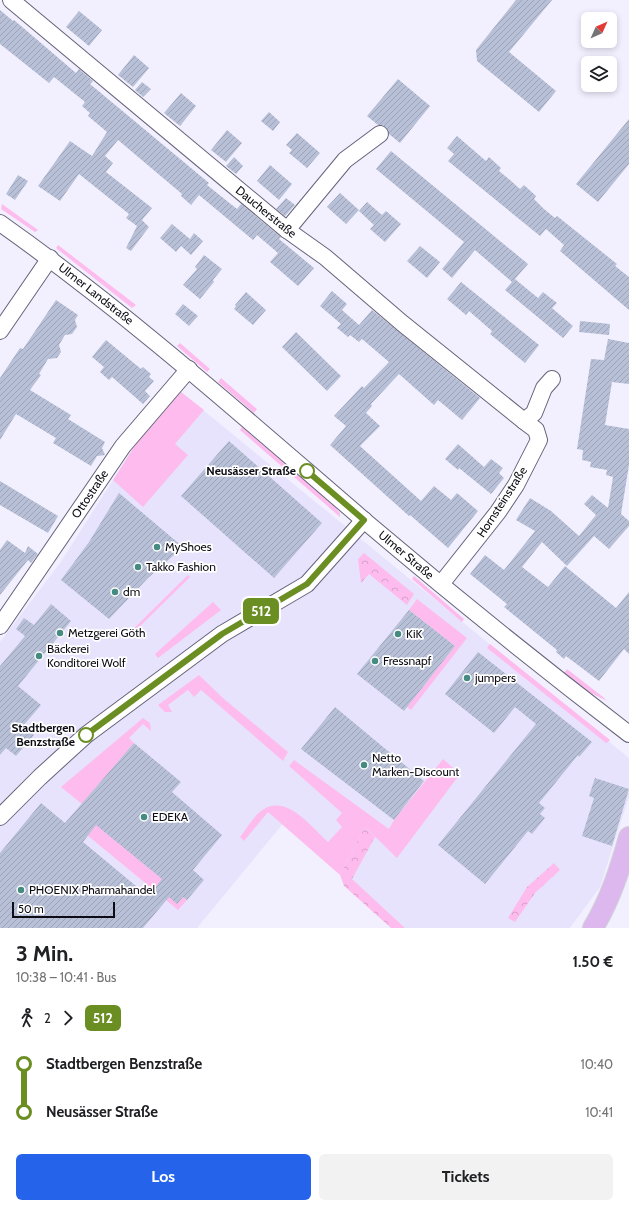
<!DOCTYPE html>
<html lang="de">
<meta charset="utf-8">
<style>
body{margin:0;font-family:Cabin,sans-serif;background:#f2f2f2;color:#202124;height:100vh;display:flex;flex-direction:column;font-size:15px;white-space:nowrap}
*{box-sizing:border-box;margin:0}
p{font-size:13px;color:#757577}
.icon{flex:none;width:22px;height:22px;fill:none;stroke:currentColor;stroke-width:2;stroke-linecap:round;stroke-linejoin:round}
.map{position:relative;height:928px;overflow:hidden}
.panel{display:flex;flex-direction:column;background:#fff;flex:1}
.panel>*{flex:none}
.badge{padding:0 8px;border-radius:6px;font-size:14px;line-height:26px}
.needle{width:26px;rotate:45deg}
.controls{position:absolute;left:581px;top:12px;display:grid;gap:8px}
.controls a{display:grid;place-items:center;width:36px;height:36px;border-radius:6px;background:#fff;box-shadow:0 2px 6px #0003;font-size:20px}
.scale{position:absolute;left:12px;bottom:10px;width:103px;box-sizing:border-box;padding-left:4px;border:2px solid #0d0c14;border-top:0;font-size:11px;line-height:14px;white-space:nowrap;color:#0d0c14;-webkit-text-stroke:3px #fff;paint-order:stroke}
.map>.badge{position:absolute;translate:-50% -50%;box-shadow:0 0 0 2px #fff}
.legs{display:flex;align-items:center;gap:6px;height:44px;padding:0 16px;font-size:13px}
.legs p{margin-inline-start:auto}
.head{display:flex;align-items:center;justify-content:space-between;height:68px;padding:0 16px}
h1{font-size:22px;font-weight:700;line-height:30px}
.primary-button{display:flex;gap:8px;margin-top:auto;padding:8px 16px}
.primary-button a{flex:1;height:46px;border-radius:6px;background:#2563eb;color:#fff;font-size:16px;font-weight:700;line-height:46px;text-align:center}
.primary-button a+a{background:#f2f2f2;color:#202124}
ul{padding:0 16px;list-style:none}
li{display:flex;align-items:center;gap:14px;height:48px;font-size:15px}
li i{display:grid;place-items:center;width:6px;height:100%;margin:0 5px;background:currentColor}
li i::after{content:'';width:10px;height:10px;margin:-5px;border:3px solid;border-radius:50%;background:#fff}
li p{margin-inline-start:auto}
li:first-child i{background:linear-gradient(#0000 50%,currentColor 0)}
li:last-child i{background:linear-gradient(currentColor 50%,#0000 0)}
.map>svg:first-child{display:block}
</style>
<div class="map">
<svg width="629" height="928" viewBox="0 0 629 928">
<defs>
<pattern id="forest-crowns" width="20" height="18" patternUnits="userSpaceOnUse"><rect width="20" height="18" fill="#fdbced"/><path d="M2 6a3 3 0 1 1 6 0M12 15a3 3 0 1 1 6 0" fill="none" stroke="#d8a0ca"/></pattern>
<pattern id="building-hatch" width="6" height="6" patternUnits="userSpaceOnUse"><rect width="6" height="6" fill="#b8c0d7"/><path d="M-1 1l2-2M0 6l6-6M5 7l2-2" fill="none" stroke="#9da4b8"/></pattern>
</defs>
<rect width="100%" height="100%" fill="#f2f0ff"/>
<path fill="#e7e3fd" d="M181,392L629,758V797L600,887L570,928H405L286,820L197,928H0V642L60,563L136,444Z"/>
<g fill="#fdbced">
<path d="M2,204L38,230L35,232L1,209Z"/>
<path d="M58,245L136,305L132,308L56,248Z"/>
<path d="M180,343L210,369L207,372L177,346Z"/>
<path d="M221,378L257,409L254,413L218,382Z"/>
<path d="M181,392L204,410L175,444L188,455L143,507L113,480L136,444Z"/>
<path d="M242,427L334,506L340,513V517L240,430Z"/>
<path d="M188,575L190,577L128,638L126,636Z"/>
<path d="M414,576L464,619L462,622L412,579Z"/>
<path d="M417,599L467,638L411,710L407,707L455,646L409,610Z"/>
<path d="M213,602L221,610L158,658L155,654Z"/>
<path d="M490,644L610,740L608,742L606,743L487,648Z"/>
<path d="M567,669L603,697L607,701L591,693L564,673Z"/>
<path d="M199,675L224,699L288,752L283,761L201,690L194,697L188,690L168,705L172,712H165L158,705Z"/>
<path d="M143,718L150,723L151,731L143,724L129,738L134,743L82,804L61,787Z"/>
<path d="M443,759L460,774L397,858L365,827L340,875L268,812L244,841L240,837C247,828 254,815 264,809C288,795 312,828 328,842L342,827L336,820L342,813L289,766L294,760L389,829L394,820Z"/>
<path d="M96,824L162,879L177,904L183,897L187,900L178,910L87,835Z"/>
</g>
<g fill="url(#forest-crowns)">
<path d="M364,553L414,594L407,605L369,574L361,583L358,559Z"/>
<path d="M365,827L375,837L352,879L405,928H391L344,886L340,875Z"/>
<path d="M554,863L560,870L535,893L515,922L508,918L527,887Z"/>
</g>
<g fill="url(#building-hatch)" fill-rule="evenodd">
<path d="M516,0H552L509,52L556,91L539,112L477,61L476,50Z"/>
<path d="M0,10L13,21L14,20L76,73L79,69L93,81L90,84L209,183L207,185L237,209L241,204L281,237L279,239L314,268L298,286L270,262L278,253L257,235L253,240L199,195L191,205L181,196L182,194L118,140L105,156L113,163L106,172L152,208L142,220L149,227L131,251L126,248L137,226L126,218L129,214L79,174L60,201L38,186L70,141L92,156L107,132L88,116L90,113L82,106L85,102L54,77L49,83L0,44Z"/>
<path d="M79,11L102,30L89,46L66,27Z"/>
<path d="M134,55L149,68L133,87L118,75Z"/>
<path d="M398,79L430,106L400,143L389,134L387,128L383,125H378L367,116Z"/>
<path d="M142,82L151,89L143,97L135,90Z"/>
<path d="M181,93L196,106L180,126L164,113Z"/>
<path d="M269,112L280,122L273,131L261,121Z"/>
<path d="M629,119V164L598,202L576,184Z"/>
<path d="M227,130L242,143L226,162L211,150Z"/>
<path d="M297,133L320,153L307,168L289,153L292,150L286,145Z"/>
<path d="M457,136L486,161L489,157L501,168L499,171L510,180L520,189L524,185L536,196L534,199L544,209L555,218L557,216L617,264L615,266L629,277V310L560,251L564,245L546,229L540,236L448,161L454,154L447,148Z"/>
<path d="M391,151L528,264L515,279L538,298L543,292L557,303L552,308L573,326L563,338L505,290L512,282L475,250L452,278L442,269L464,242L376,169Z"/>
<path d="M234,157L243,166L236,174L226,166Z"/>
<path d="M270,165L292,184L279,200L257,181Z"/>
<path d="M18,175L28,181L15,200L6,194Z"/>
<path d="M340,193L359,210L346,224L327,207Z"/>
<path d="M286,198L295,205L285,216L276,209Z"/>
<path d="M367,202L382,215L386,211L401,224L385,242L370,229L374,225L359,211Z"/>
<path d="M172,224L190,239L194,233L203,241L191,255L181,246L176,252L160,238Z"/>
<path d="M420,246L440,262L427,278L407,261Z"/>
<path d="M204,255L222,269L213,280L214,282L200,299L183,285L197,269L195,267Z"/>
<path d="M461,282L539,345L525,363L490,334L492,331L469,311L466,315L447,299Z"/>
<path d="M332,291L347,304L342,310L359,325L372,310L480,398L462,420L438,400L434,405L399,374L371,404L372,406L366,413L380,426L360,446L421,501L434,486L451,500L457,493L478,511L448,548L410,515L409,516L330,445L346,426L334,416L362,386L364,388L389,362L362,339L359,342L350,335L348,337L337,328L341,324L320,306Z"/>
<path d="M246,292L266,310L253,325L234,309L236,306L235,305Z"/>
<path d="M56,300L78,315L75,320L77,327L72,334L65,335L59,345L61,352L57,358L48,359L39,374L41,375L30,390L71,415L68,419L105,442L102,448L105,455L97,456L91,466L53,443L56,438L16,414L0,440V378L20,348L23,349Z"/>
<path d="M183,304L198,316L189,326L175,314Z"/>
<path d="M580,321L610,324L609,335L579,332Z"/>
<path d="M296,332L341,376L327,391L282,347Z"/>
<path d="M608,339L629,343V384L612,382L605,425L629,429V465L621,514L629,521V526L609,549L594,536L567,566L542,542L522,567L548,587L565,566L616,608L629,592V654L624,649L599,681L566,656L564,659L556,652L557,650L504,607L507,604L470,574L485,555L504,570L535,531L516,520L530,498L551,511L579,536L596,515L584,504L592,495L608,508L613,477L606,475L607,470L590,467L591,462L582,460L583,450L577,449L591,359L604,360Z"/>
<path d="M106,340L141,369L143,367L151,374L149,377L154,381L145,391L150,396L143,404L112,377L109,380L100,372L104,367L92,357Z"/>
<path d="M229,441L322,523L274,578L181,496Z"/>
<path d="M458,444L484,467L491,459L503,468L499,473L504,478L491,494L459,468L458,470L445,459Z"/>
<path d="M0,481L58,516L48,533L0,505Z"/>
<path d="M119,493L183,547L148,578L109,619L61,580L89,542Z"/>
<path d="M7,540L25,553L28,546L38,554L31,563L28,560L0,595V550Z"/>
<path d="M51,604L71,621L18,686L41,705L23,726L34,735L16,756L6,748L0,755V666L25,636L16,629L24,618L34,625Z"/>
<path d="M409,610L455,646L404,711L357,674Z"/>
<path d="M478,652L592,742L579,757L578,755L539,803L545,808L540,814L545,818L532,834L528,831L485,884L438,845L536,724L515,707L494,733L445,694Z"/>
<path d="M335,707L424,781L394,820L301,749Z"/>
<path d="M134,743L181,782L172,792L222,835L193,870L204,880L187,900L183,897L177,904L169,897L143,928H0V853L41,803L65,823ZM96,825L162,879L148,896L83,842Z"/>
<path d="M595,778L629,789L612,846L582,836L594,798L589,796Z"/>
</g>
<g fill="none" stroke-linecap="round" stroke-linejoin="round">
<defs>
<g id="minor">
<path d="M11,0L287,230L325,257L402,323L524,421"/>
<path d="M0,223C129,314 246,419 366,522C452,595 539,665 629,734"/>
<path d="M287,230L345,160L380,134"/>
<path d="M0,331L50,258"/>
<path d="M441,584L498,512L516,485L539,440L536,430L524,421L534,413L544,388L552,379"/>
<path d="M0,626L123,446L189,369"/>
<path d="M0,817L40,777L86,735L222,634L307,584L364,520"/>
</g>
<path id="major" d="M593,928C610,900 620,869 629,837"/>
</defs>
<use href="#minor" stroke="#666379" stroke-width="18"/>
<use href="#major" stroke="#d3d3d5" stroke-width="22"/>
<use href="#minor" stroke="#fff" stroke-width="16"/>
<use href="#major" stroke="#dcb8ef" stroke-width="20"/>
</g>
<g fill="none" stroke-linecap="round" stroke-linejoin="round">
<defs>
<path id="line-1" d="M86,735L222,634L307,584L364,520L307,471"/>
</defs>
<use href="#line-1" stroke="#fff" stroke-width="9"/>
<use href="#line-1" stroke="#6b8e23" stroke-width="6"/>
</g>
<g fill="#fff" stroke="#6b8e23" stroke-width="2">
<circle cx="307" cy="471" r="7"/>
<circle cx="86" cy="735" r="7"/>
</g>
<g fill="#468b82" stroke="#fff" stroke-width="1.5">
<circle cx="157" cy="547" r="4"/>
<circle cx="138" cy="567" r="4"/>
<circle cx="115" cy="592" r="4"/>
<circle cx="60" cy="633" r="4"/>
<circle cx="398" cy="634" r="4"/>
<circle cx="39" cy="656" r="4"/>
<circle cx="375" cy="661" r="4"/>
<circle cx="467" cy="678" r="4"/>
<circle cx="364" cy="765" r="4"/>
<circle cx="144" cy="817" r="4"/>
<circle cx="21" cy="890" r="4"/>
</g>
<g text-anchor="middle" stroke-width="3.5" stroke-linejoin="round" paint-order="stroke">
<g font-size="12" fill="#0d0c14" stroke="#fff">
<text transform="translate(266 212) rotate(39)" y="4">Daucherstraße</text>
<text transform="translate(96 294) rotate(38)" y="4">Ulmer Landstraße</text>
<text transform="translate(90 494) rotate(-56)" y="4">Ottostraße</text>
<text transform="translate(502 502) rotate(-57)" y="4">Hornsteinstraße</text>
<text transform="translate(406 555) rotate(40)" y="4">Ulmer Straße</text>
</g>
<g font-size="12" font-weight="bold" fill="#0d0c14" stroke="#fff" text-anchor="end">
<text x="296" y="475">Neusässer Straße</text>
<text x="75" y="732">Stadtbergen<tspan x="75" dy="14">Benzstraße</tspan></text>
</g>
<g font-size="12" fill="#0d0c14" stroke="#fff" text-anchor="start">
<text x="165" y="551">MyShoes</text>
<text x="146" y="571">Takko Fashion</text>
<text x="123" y="596">dm</text>
<text x="68" y="637">Metzgerei Göth</text>
<text x="406" y="638">KiK</text>
<text x="47" y="653">Bäckerei<tspan x="47" dy="14">Konditorei Wolf</tspan></text>
<text x="383" y="665">Fressnapf</text>
<text x="475" y="682">jumpers</text>
<text x="372" y="762">Netto<tspan x="372" dy="14">Marken-Discount</tspan></text>
<text x="152" y="821">EDEKA</text>
<text x="29" y="894">PHOENIX Pharmahandel</text>
</g>
</g>
</svg>
<div class="controls">
<a><svg class="needle" viewBox="-14 -14 28 28"><path d="M0-13l5 13h-10z" fill="#e53935"/><path d="M0 13l5-13h-10z" fill="#757577"/></svg></a>
<a><svg class="icon" aria-label="layers" viewBox="0 0 24 24"><path d="M12 4l9 5-9 5-9-5zM3 14l9 5 9-5"/></svg></a>
</div>
<div class="scale">50 m</div>
<b class="badge" style="left:261px;top:611px;background:#6b8e23;color:#fff">512</b>
</div>
<section class="panel">
<div class="head"><div><h1>3 Min.</h1><p>10:38 – 10:41 · Bus</p></div><b>1.50 €</b></div>
<div class="legs"><svg class="icon" aria-label="walk" viewBox="0 0 24 24"><circle cx="13" cy="4" r="2"/><path d="M13 8l-2 6 4 7M11 14l-3 7M7 12l3-4h3l4 4"/></svg>2<svg class="icon" aria-label="forward" viewBox="0 0 24 24"><path d="M9 5l7 7-7 7"/></svg><b class="badge" style="background:#6b8e23;color:#fff">512</b></div>
<ul>
<li><i style="color:#6b8e23"></i><b>Stadtbergen Benzstraße</b><p>10:40</p></li>
<li><i style="color:#6b8e23"></i><b>Neusässer Straße</b><p>10:41</p></li>
</ul>
<div class="primary-button"><a>Los</a><a>Tickets</a></div>
</section>
